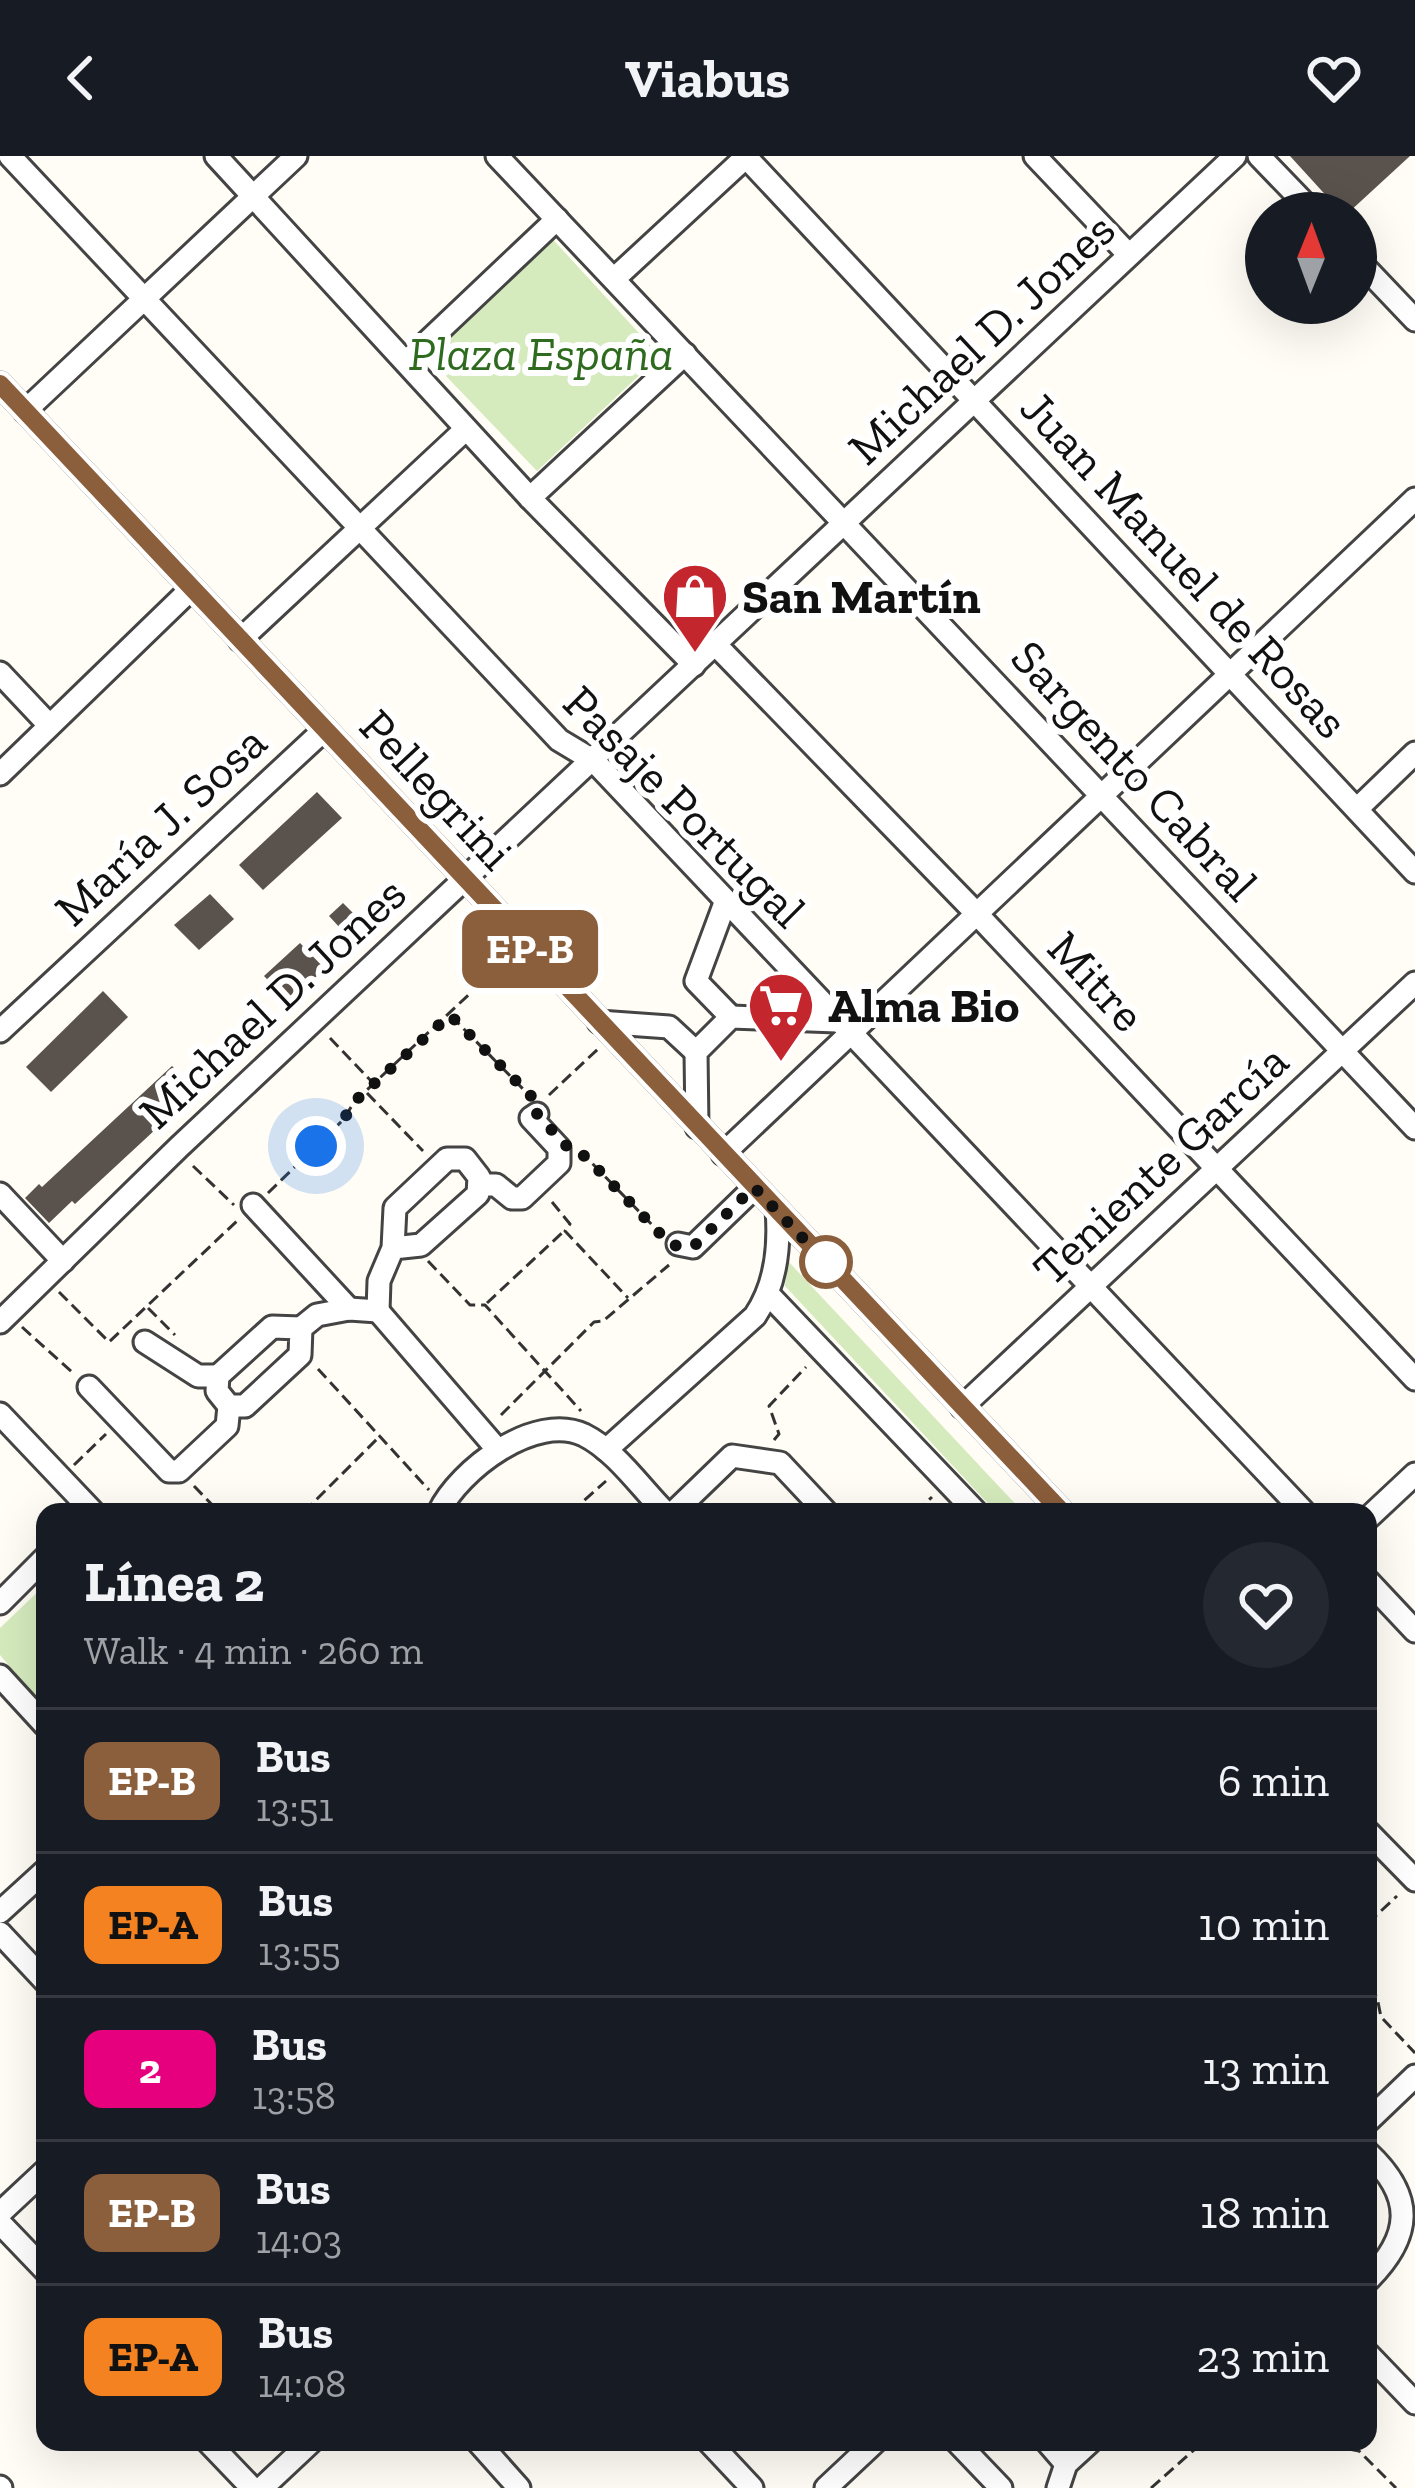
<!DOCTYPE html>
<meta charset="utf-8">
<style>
body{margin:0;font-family:"Zilla Slab",serif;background:#242831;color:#f1f3f6;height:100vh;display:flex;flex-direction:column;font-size:45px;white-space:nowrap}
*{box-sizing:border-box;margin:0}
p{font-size:39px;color:#9ea1a6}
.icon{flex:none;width:66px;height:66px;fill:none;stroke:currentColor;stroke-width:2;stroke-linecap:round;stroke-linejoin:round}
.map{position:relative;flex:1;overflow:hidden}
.sheet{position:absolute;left:36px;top:1347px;width:1341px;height:948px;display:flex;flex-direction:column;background:#171b24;border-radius:24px;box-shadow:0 12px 48px #0002}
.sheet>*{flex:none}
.badge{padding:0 24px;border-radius:18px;font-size:42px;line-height:78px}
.needle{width:78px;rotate:1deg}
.buttons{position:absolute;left:1245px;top:36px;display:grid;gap:24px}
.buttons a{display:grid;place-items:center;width:132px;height:132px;border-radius:50%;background:#171b24;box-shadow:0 12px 48px #0002;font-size:60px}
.you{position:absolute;width:60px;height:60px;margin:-30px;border:9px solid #fff;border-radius:50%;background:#1a73e8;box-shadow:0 0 0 18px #1a73e833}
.map>.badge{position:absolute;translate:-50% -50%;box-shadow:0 0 0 6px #fff}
.round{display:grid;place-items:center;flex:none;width:126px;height:126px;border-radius:63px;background:#242831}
.summary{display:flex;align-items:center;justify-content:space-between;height:204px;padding:0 48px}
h1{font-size:57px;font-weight:800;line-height:90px}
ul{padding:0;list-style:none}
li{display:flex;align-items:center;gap:36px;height:144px;padding:0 48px;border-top:3px solid #363941}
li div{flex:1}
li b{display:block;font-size:45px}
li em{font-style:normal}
li .badge{min-width:132px;font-weight:700;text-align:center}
header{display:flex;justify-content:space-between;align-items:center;height:156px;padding:0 48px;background:#171b24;font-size:54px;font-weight:800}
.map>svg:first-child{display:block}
</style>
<header><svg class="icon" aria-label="back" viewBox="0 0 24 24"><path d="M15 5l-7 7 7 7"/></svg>Viabus<svg class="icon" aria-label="heart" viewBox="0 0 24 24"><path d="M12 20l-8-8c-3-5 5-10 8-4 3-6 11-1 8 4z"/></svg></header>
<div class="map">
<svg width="1415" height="2332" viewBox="0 0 1415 2332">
<rect width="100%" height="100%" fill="#fffdf5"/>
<g fill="#d5ebbd">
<path d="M546,76L660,200L537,315L422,195Z"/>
<path d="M787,1104L1023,1356H996L785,1130Z"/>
<path d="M45,1429V1552L0,1499V1472Z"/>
</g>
<g fill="#5a524d">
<path d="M1290,0H1410L1348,57H1342Z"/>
<path d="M317,636L342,662L263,734L239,709Z"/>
<path d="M210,738L234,763L199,794L174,769Z"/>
<path d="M343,747L368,772L353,786L329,760Z"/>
<path d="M300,787L325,813L288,845L264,820Z"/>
<path d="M103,835L128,861L51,936L26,911Z"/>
<path d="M172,910L197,935L75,1048L72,1045L49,1067L25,1042L39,1028L42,1031Z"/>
</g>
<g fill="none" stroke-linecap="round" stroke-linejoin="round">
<defs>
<g id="minor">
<path d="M10,0L559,584L594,605L1304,1356"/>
<path d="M216,0L530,342L694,509"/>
<path d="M497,0L1415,972"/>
<path d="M745,0L1415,716"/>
<path d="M1035,0L1129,99"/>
<path d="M1259,0L1314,57"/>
<path d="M1356,102L1415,164"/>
<path d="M614,123L747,0"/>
<path d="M406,206L557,63"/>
<path d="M0,228L1062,1356"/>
<path d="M25,255L296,0"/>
<path d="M530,342L685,198"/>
<path d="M240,484L466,273"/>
<path d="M715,488L975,756L1415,1223"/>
<path d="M0,517L49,569"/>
<path d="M0,618L191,433"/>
<path d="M1357,653L1415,597"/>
<path d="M725,747L696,825L731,861"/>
<path d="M599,866L669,871L696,896"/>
<path d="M0,875L324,574"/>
<path d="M697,971L696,896L731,861L837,865"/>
<path d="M723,998L1415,343"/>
<path d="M479,1029H496L512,1042H522L559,1007V992L531,962L537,958"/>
<path d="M0,1038L63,1105"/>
<path d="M253,1049L349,1153"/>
<path d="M678,1088L693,1091L754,1032"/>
<path d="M769,1139L976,1356"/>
<path d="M378,1155L497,1293"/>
<path d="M0,1166L179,991L1235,0"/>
<path d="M301,1172L300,1199L245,1250H229L217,1235L218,1220L272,1171L301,1172L317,1159L349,1153L378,1155L379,1125L393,1092L395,1052L447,1003H465L479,1021L478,1038L421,1089L393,1092"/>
<path d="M145,1186L198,1220H218"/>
<path d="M89,1231L169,1315H179L227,1270L229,1250"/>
<path d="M962,1251L1415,827"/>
<path d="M0,1258L93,1356"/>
<path d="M606,1294L755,1160C776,1129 780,1091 777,1054"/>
<path d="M439,1356C459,1314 535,1256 584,1279C616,1295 640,1331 665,1356"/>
<path d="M674,1356L732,1300L780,1307L826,1356"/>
<path d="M1368,1362L1415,1318"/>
<path d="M1368,1425L1415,1475"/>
<path d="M0,1447L45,1402"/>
<path d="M0,1520L45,1569"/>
<path d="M1368,1676L1415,1724"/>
<path d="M0,1756L45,1715"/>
<path d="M0,1777L45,1825"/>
<path d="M1368,1965L1415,1920"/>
<path d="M1368,1997C1415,2041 1412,2080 1368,2124"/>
<path d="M0,2057L45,2015"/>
<path d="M0,2067L45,2114"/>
<path d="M1368,2198L1415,2247"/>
<path d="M208,2286L252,2332"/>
<path d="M478,2286L519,2332"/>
<path d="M709,2286L752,2332"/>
<path d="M957,2286L1001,2332"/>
<path d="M1047,2286L1066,2308"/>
<path d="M0,2331L1,2332"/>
<path d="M262,2332L311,2286"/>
<path d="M826,2332L875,2286"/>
<path d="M1058,2332L1066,2308L1090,2286"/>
</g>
</defs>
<use href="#minor" stroke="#444" stroke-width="27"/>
<g stroke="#333" stroke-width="3" stroke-dasharray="12 6" stroke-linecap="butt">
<path d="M451,860L529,939"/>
<path d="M330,882L373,927"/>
<path d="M367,937L423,995"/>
<path d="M549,939L599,892"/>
<path d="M578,999L585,1000L661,1078"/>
<path d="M193,1010L234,1049"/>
<path d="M268,1037L344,963L354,946L509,801"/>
<path d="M552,1046L570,1068L565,1075L628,1142"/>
<path d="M428,1105L470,1149H485L581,1255"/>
<path d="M59,1136L109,1186L238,1064"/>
<path d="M487,1147L563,1076"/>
<path d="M148,1152L175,1179"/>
<path d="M22,1171L73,1217"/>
<path d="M318,1213L429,1334"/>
<path d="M501,1259L594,1166L603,1165L669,1109"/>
<path d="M774,1284L779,1278L769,1250L806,1211"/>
<path d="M74,1309L106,1278"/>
<path d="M194,1330L219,1356"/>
<path d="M304,1356L378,1282"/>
<path d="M571,1356L606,1325"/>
<path d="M916,1356L932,1341"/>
<path d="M1368,1767L1397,1740"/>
<path d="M1368,1832L1377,1841L1381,1861L1415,1897"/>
<path d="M1333,2286L1339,2291L1359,2295L1396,2332"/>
<path d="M1151,2332L1203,2286"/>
</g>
<use href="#minor" stroke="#fff" stroke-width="21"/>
</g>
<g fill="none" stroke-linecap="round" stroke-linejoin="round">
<defs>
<path id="line" d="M0,228L1062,1356"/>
</defs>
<use href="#line" stroke="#fff" stroke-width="27"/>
<use href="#line" stroke="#8b5e3c" stroke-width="18"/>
<path stroke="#111" stroke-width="12" stroke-dasharray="0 21.6" d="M316,990L344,963L354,946L450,859L539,948L537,958L574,998L585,1000L671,1089L693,1091L754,1031L839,1120L826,1106"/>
</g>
<defs>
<symbol id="shop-pin" viewBox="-11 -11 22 30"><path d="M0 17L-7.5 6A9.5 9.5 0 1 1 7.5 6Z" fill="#c4262e" stroke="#fff"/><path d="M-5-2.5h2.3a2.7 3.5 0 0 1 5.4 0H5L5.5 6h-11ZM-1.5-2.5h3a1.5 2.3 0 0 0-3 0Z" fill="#fff"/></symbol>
<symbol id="supermarket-pin" viewBox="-11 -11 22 30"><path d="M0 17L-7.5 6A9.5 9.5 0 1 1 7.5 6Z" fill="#c4262e" stroke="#fff"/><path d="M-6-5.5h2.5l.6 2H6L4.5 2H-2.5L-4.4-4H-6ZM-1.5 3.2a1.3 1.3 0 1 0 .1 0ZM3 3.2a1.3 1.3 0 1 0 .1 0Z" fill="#fff"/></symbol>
</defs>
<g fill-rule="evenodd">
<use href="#shop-pin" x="657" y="402" width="76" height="104"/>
<use href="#supermarket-pin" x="743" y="811" width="76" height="104"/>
</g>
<circle fill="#fff" stroke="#8b5e3c" stroke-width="6" cx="826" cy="1106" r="24"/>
<g text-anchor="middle" stroke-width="12" stroke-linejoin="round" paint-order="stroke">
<g font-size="48" fill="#111" stroke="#fff">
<text transform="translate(981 182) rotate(-43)" y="17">Michael D. Jones</text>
<text transform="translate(1185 408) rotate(47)" y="17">Juan Manuel de Rosas</text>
<text transform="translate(1135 614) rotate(47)" y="17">Sargento Cabral</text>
<text transform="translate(437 633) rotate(47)" y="17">Pellegrini</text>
<text transform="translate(685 650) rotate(45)" y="17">Pasaje Portugal</text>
<text transform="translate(160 669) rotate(-43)" y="17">María J. Sosa</text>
<text transform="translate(1097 825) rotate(47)" y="17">Mitre</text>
<text transform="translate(272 846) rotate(-43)" y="17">Michael D. Jones</text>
<text transform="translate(1160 1008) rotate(-43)" y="17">Teniente García</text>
</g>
<g font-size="48" font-style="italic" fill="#2f6b1f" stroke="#fff">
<text x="541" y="214">Plaza España</text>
</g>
<g font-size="48" font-weight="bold" fill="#111" stroke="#fff" text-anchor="start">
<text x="742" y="457">San Martín</text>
<text x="828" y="866">Alma Bio</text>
</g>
</g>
</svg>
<div class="buttons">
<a><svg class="needle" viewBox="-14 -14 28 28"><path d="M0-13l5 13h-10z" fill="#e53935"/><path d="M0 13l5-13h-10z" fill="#9ea1a6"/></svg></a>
</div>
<div class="you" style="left:316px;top:990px"></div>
<b class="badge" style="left:530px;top:793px;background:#8b5e3c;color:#fff">EP-B</b>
<section class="sheet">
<div class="summary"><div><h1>Línea 2</h1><p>Walk · 4 min · 260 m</p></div><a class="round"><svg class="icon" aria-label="heart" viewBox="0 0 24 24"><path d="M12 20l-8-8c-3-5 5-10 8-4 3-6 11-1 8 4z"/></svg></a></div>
<ul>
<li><span class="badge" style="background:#8b5e3c;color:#fff">EP-B</span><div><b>Bus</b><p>13:51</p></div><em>6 min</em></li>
<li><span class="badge" style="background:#f58220;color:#111">EP-A</span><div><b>Bus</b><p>13:55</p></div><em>10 min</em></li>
<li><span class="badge" style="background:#e6007e;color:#fff">2</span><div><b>Bus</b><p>13:58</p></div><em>13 min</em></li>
<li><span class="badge" style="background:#8b5e3c;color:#fff">EP-B</span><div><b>Bus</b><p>14:03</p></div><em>18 min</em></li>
<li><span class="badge" style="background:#f58220;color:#111">EP-A</span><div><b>Bus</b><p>14:08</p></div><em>23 min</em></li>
</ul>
</section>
</div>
